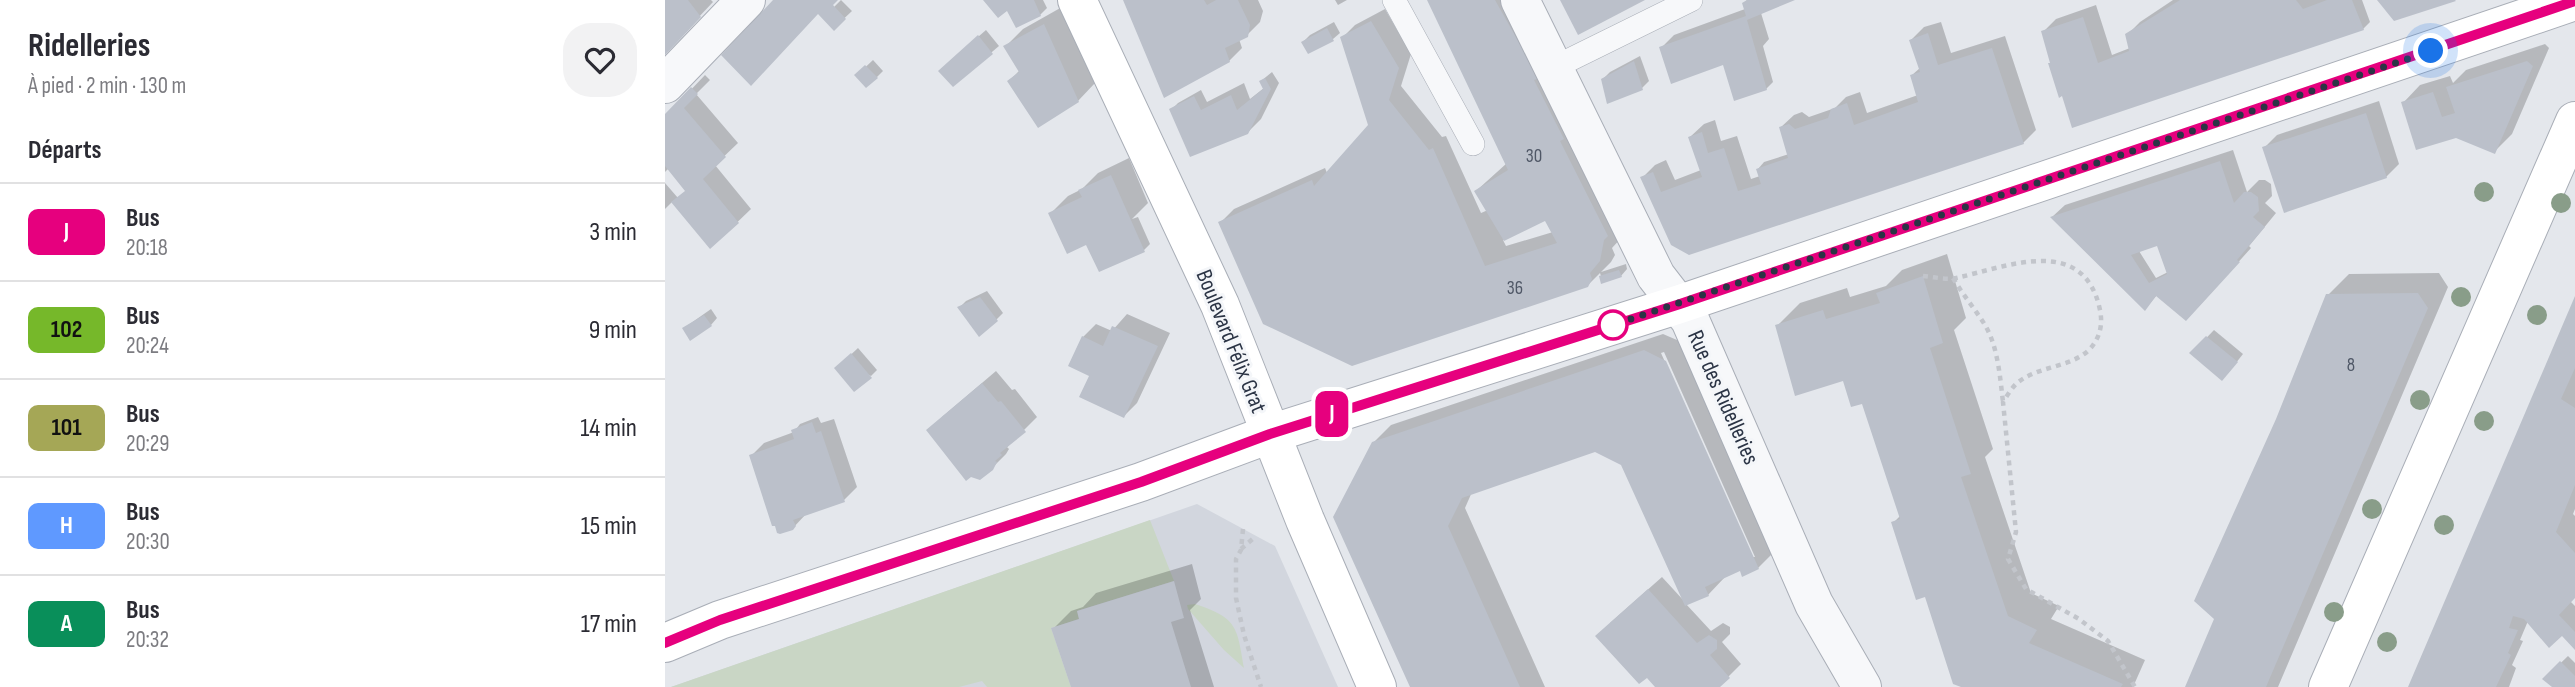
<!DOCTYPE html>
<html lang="fr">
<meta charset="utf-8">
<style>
body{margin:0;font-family:"Sofia Sans Condensed",sans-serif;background:#f2f2f3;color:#2b2b33;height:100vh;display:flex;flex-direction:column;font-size:26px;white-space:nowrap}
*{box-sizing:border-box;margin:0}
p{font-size:23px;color:#7c7c81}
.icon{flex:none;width:38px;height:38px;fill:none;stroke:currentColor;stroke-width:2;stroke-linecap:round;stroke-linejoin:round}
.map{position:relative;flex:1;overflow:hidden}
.sheet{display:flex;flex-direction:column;background:#fff;width:665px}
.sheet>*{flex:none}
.badge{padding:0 14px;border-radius:10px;font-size:24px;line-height:46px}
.you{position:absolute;width:35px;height:35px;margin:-18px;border:5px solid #fff;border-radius:50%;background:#1a73e8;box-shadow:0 0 0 10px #1a73e833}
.map>.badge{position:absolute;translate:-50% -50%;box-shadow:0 0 0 4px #fff}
h2{padding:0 28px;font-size:26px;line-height:63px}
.round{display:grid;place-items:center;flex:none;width:74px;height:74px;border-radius:28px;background:#f2f2f3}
.head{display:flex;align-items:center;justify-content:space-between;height:119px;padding:0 28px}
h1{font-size:33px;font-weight:700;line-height:52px}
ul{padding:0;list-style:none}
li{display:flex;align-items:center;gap:21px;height:98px;padding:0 28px;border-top:2px solid #e1e1e2}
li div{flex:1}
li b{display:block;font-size:26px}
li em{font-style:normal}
li .badge{min-width:77px;font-weight:700;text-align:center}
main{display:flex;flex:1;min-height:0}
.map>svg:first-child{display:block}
</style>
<main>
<section class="sheet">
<div class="head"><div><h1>Ridelleries</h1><p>À pied · 2 min · 130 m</p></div><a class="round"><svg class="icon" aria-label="heart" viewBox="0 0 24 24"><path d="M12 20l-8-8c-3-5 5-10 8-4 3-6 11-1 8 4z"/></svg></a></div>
<h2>Départs</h2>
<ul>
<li><span class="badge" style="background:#e6007e;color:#fff">J</span><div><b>Bus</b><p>20:18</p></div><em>3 min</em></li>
<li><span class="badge" style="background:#76b82a;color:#111">102</span><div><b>Bus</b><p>20:24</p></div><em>9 min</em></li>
<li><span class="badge" style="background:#a5a756;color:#111">101</span><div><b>Bus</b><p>20:29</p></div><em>14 min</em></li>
<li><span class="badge" style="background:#5f99ff;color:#fff">H</span><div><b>Bus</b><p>20:30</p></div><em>15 min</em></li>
<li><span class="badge" style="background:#098f5a;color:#fff">A</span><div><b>Bus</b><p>20:32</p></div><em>17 min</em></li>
</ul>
</section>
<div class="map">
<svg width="1910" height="687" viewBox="0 0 1910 687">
<rect width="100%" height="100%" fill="#e4e7ec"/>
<path fill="#d2d6de" d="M532,504L610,546L673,687H6Z"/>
<g fill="#c9d6c5">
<path d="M485,520L509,581L412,611L414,619L386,628L406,687H322L317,681L294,687H6Z"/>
<path d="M530,604C572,618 572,626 579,668L559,650L523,609L522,605Z"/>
</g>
<g fill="#0003" fill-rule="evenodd">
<path d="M0,0H46L48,2L0,53Z"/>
<path d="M110,0H171L163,7L166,10L176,0L187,11L169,28L158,15Z"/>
<path d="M320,0H378L382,8L375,15L343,9Z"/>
<path d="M459,0H593L598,11L595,22L582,35L574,39L577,48L564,61Z"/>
<path d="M670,0H682L673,5Z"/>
<path d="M764,0H867L958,236L947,248L950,255L946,262L936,272L961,264L962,269L956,276L938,282L935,273L922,286L556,222L569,209L660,168L662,173L705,126L677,38L690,25L720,9L746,54L736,86L777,137L781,136L816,213L823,210L811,191L842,163ZM881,219L888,232L841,246L838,240Z"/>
<path d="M1082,0H1126L1096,13L1104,39L1098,46L1108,82L1101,89L1059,64L996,48L1009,35L1080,9L1079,3Z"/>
<path d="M1508,0H1697L1705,22L1698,29L1477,102L1387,62L1378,32L1391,19L1431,5L1447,55L1465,48L1462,35L1475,22Z"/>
<path d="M397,7L430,83L413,101L344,81L355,70L340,47L358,29Z"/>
<path d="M669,22L675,33L668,39L638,42L645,35Z"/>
<path d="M1276,22L1286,53L1340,36L1371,130L1358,143L1025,253L977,178L990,165L1001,160L1010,180L1036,170L1025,137L1039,124L1050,120L1056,141L1072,136L1086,179L1095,176L1093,169L1099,162L1124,154L1115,128L1129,115L1137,112L1144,117L1170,108L1181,97L1195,92L1202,113L1253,95L1247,75L1255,68L1246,40L1259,27Z"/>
<path d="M321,30L334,46L288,85L282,64Z"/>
<path d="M1880,44L1884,48L1847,134L1829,152L1738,103L1755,85L1785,76L1788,83L1801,70Z"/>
<path d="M975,56L984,81L977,88L943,102L938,79L945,72Z"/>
<path d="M208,60L218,71L212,77L192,75Z"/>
<path d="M607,72L614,83L596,119L582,133L506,110L513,103L536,90L542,102L579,83L585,99L599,88L596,81Z"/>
<path d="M40,75L45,80L31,94L73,143L50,165L86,209L58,236L8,201L0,209V183L13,198L22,190L4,168L0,172V117Z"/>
<path d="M1714,101L1734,164L1721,177L1599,148L1612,135Z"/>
<path d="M1568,150L1582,192L1594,180H1600L1606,184L1607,196L1600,203L1611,213L1584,246L1586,248L1534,306L1492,295L1486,302L1387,217L1400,205ZM1499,241L1503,272L1491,278L1474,251Z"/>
<path d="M464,158L483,203L467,219L473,217L485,244L479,250L423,246L385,214L403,196L417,189L433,173Z"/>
<path d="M1282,254L1301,318L1289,330L1328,449L1320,457L1366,593L1394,606L1386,619L1480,660L1468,687H1300L1262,594L1228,523L1235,516L1198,402L1179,379L1112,326L1135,303L1182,288L1185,297L1221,286L1237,270Z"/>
<path d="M1774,273L1783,287L1613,687H1522L1551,620L1612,420L1663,295L1684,274Z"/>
<path d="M322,291L338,313L331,320L294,308L301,301Z"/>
<path d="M1910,301V509L1908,514L1910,516V596L1905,601L1910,606V646L1898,633L1863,621L1855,640L1858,641L1847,665L1851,668L1844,687H1746Z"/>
<path d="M46,309L52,318L46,325L19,328Z"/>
<path d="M462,314L505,333L472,403L459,416L426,375L418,337L431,324L447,331Z"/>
<path d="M1549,330L1578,354L1563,373L1527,353Z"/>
<path d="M998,334L1019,343L1111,550L1093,568L1075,569L1060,577L1043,595L1021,604L1046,631L1058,623L1065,627V634L1057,642L1076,664L1053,687H993L945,623L997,577L1020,602L957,464L930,450L807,492L800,508L880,687H747L708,443L726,425ZM999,352L1090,557H1087L996,353Z"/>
<path d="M193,348L212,370L206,376L178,362Z"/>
<path d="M331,371L347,390L350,389L372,417L342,447L344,449L341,454L327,468L277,417Z"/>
<path d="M153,417L156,423L169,419L192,487L179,500L142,513L127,529L86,456L99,443L129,432L135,424Z"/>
<path d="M527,564L536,599L525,610L549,687H408L388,629L406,611L418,607L431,593Z"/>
<path d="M1903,656L1910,663V687H1889L1879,679Z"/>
</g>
<g fill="#bbc0ca" fill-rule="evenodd">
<path d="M0,0H23L36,17L0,55Z"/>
<path d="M108,0H173L168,5L181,19L169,31L153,14L86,86L56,55Z"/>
<path d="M318,0H369L376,16L351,28L342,11L333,18Z"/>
<path d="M458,0H539L542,5L551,0H573L585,25L583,37L560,48L565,62L499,98Z"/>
<path d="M762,0H830L874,78L869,80L899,139L895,141L943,236L939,240L935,261L925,273L927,279L923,287L687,366L598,324L553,222L647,180L649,186L703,125L675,37L706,21L734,68L724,100L764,150L768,148L820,266L892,243L880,221L839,241L809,191L843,170Z"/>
<path d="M895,0H980L913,35Z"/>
<path d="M1082,0H1130L1082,20L1102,90L1069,101L1058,65L1006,84L994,47L1081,16L1077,3Z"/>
<path d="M1515,0H1631L1638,9L1662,0H1687L1699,30L1407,128L1397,96L1394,98L1383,63H1385L1376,31L1418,17L1433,63L1464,51L1460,34Z"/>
<path d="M1712,0H1790L1791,1L1729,21Z"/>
<path d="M379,24L414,102L373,128L342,81L354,72L338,46Z"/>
<path d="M662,28L669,41L643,54L636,42Z"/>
<path d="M1263,33L1273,65L1327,48L1359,144L1024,255L1006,245L975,177L988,172L996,192L1037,177L1023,137L1037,132L1043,153L1059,148L1073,191L1096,184L1091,169L1123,158L1114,127L1124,124L1130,129L1163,118L1166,109L1182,103L1189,125L1253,102L1245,75L1255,72L1244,40Z"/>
<path d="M313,35L328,54L288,87L273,71Z"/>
<path d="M969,61L978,90L942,104L936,79Z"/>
<path d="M1862,61L1868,66L1830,154L1791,138L1751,150L1736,102L1768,92L1777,117L1790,113L1781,87Z"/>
<path d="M200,65L213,78L201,88L189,75Z"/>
<path d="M600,78L606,89L583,134L525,157L504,109L529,96L536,110L566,95L572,110L598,89L594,81Z"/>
<path d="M26,87L33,94L19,108L61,157L38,179L74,223L45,249L6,202L20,191L0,166V114Z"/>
<path d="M1701,113L1722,178L1619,213L1597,147Z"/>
<path d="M1555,161L1569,203L1579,192H1586L1593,197L1594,211L1588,217L1600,227L1572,260L1575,262L1521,321L1491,296L1480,311L1385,217ZM1492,246L1502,274L1484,283L1466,255Z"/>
<path d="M446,175L480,252L434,272L421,245L402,254L383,213L417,197L413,190Z"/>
<path d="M954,270L957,277L936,284L934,276Z"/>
<path d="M1258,276L1278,343L1265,348L1306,474L1296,477L1343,616L1372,630L1364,643L1458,684L1456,687H1296L1288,684L1260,597L1251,600L1226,522L1235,519L1197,404L1186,407L1178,381L1130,396L1110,325L1158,310L1161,319L1215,303L1211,293Z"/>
<path d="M1753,293L1763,308L1601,687H1520L1549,619L1529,601L1611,419L1661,294Z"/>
<path d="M1910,296V368L1896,399L1910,408V485L1891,532L1910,553V598L1894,615L1910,632V650L1897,636L1884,648L1859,619L1848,616L1844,628L1853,630L1843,653L1846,655L1831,687H1743Z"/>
<path d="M315,297L333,321L314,337L292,307Z"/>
<path d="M39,315L47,326L25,341L17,328Z"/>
<path d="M447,326L493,346L459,418L414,397L424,376L403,366L417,336L438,346Z"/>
<path d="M1541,336L1573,362L1557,381L1524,353Z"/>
<path d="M979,350L1001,361L1094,569L1077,577L1075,571L1040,587L1044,596L1020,606L956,465L930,452L797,498L783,526L855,687H745L668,517L707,442Z"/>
<path d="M186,353L207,378L189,392L169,368Z"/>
<path d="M317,383L333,402L336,401L361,432L335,453L337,455L330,461L332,462L328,470L315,480L306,477L301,481L261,430Z"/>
<path d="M147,422L151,433L156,431L180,502L128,520L131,526L128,530L115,534L112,533L110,526H107L84,455L129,439L126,430Z"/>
<path d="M509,581L519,618L506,622L526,687H406L386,628L414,619L412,611Z"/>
<path d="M983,589L1032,643L1044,635L1052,640V649L1045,655L1065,678L1055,687H990L982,678L974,684L930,636Z"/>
<path d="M1895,661L1910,676V687H1887L1877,679Z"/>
</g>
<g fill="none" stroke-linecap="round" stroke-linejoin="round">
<defs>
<g id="service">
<path d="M729,0L808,144"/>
<path d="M888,68L1026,0"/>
</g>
<g id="minor">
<path d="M855,0L991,276L1025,320L1149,604L1197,687"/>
<path d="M0,84L81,0"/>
</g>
<g id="secondary">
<path d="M412,0L555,305L640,520L712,687"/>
<path d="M0,643L55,620L476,482L605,434L1015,304L1910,1"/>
<path d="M1663,687L1910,121"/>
</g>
</defs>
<use href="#service" stroke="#a9aeb7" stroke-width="24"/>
<use href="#minor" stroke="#a9aeb7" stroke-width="40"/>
<use href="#secondary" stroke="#a9aeb7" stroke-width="40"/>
<g stroke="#c2c5cb" stroke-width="4.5" stroke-dasharray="5 5" stroke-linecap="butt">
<path d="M1258,276C1269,277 1281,280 1291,278C1341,267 1419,233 1435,310C1438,325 1435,338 1424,350C1405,368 1371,366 1351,384C1346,389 1342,396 1338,402L1351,532L1343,559L1361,589L1414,619L1443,641L1470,687"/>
<path d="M1288,278C1298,295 1310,309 1320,325C1333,347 1335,377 1338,402"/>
<path d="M578,529L576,550L571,559V598L579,635L596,687"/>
<path d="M576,549L591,536"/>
</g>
<use href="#service" stroke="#f7f8fa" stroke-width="23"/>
<use href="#minor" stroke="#f7f8fa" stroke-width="38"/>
<use href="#secondary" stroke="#fff" stroke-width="38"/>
</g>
<g fill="#899d89">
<circle cx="1819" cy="192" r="10"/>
<circle cx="1896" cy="203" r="10"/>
<circle cx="1796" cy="297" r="10"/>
<circle cx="1872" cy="315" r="10"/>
<circle cx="1755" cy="400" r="10"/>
<circle cx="1819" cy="421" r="10"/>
<circle cx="1707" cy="509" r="10"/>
<circle cx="1779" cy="525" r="10"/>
<circle cx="1669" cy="612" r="10"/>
<circle cx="1722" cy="642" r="10"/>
</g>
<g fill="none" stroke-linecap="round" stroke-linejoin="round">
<defs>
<path id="line" d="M0,643L55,620L476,482L605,434L1015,304L1910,1"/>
</defs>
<use href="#line" stroke="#fff" stroke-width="16"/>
<use href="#line" stroke="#e6007e" stroke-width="10"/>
<path stroke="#2b3445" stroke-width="7" stroke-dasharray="0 12.6" d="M948,325L939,328L1766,51"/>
</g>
<circle fill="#fff" stroke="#e6007e" stroke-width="3.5" cx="948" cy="325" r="14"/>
<g text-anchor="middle" stroke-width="6" stroke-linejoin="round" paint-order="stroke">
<g font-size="19" fill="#4f5766">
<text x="869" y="162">30</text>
<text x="850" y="294">36</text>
<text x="1686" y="371">8</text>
</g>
<g font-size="23" fill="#2b3445" stroke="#f4f6f9">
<text transform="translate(567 341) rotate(68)" y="8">Boulevard Félix Grat</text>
<text transform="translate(1059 397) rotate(66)" y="8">Rue des Ridelleries</text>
</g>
</g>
</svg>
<div class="you" style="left:1766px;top:51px"></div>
<b class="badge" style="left:667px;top:414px;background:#e6007e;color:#fff">J</b>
</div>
</main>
